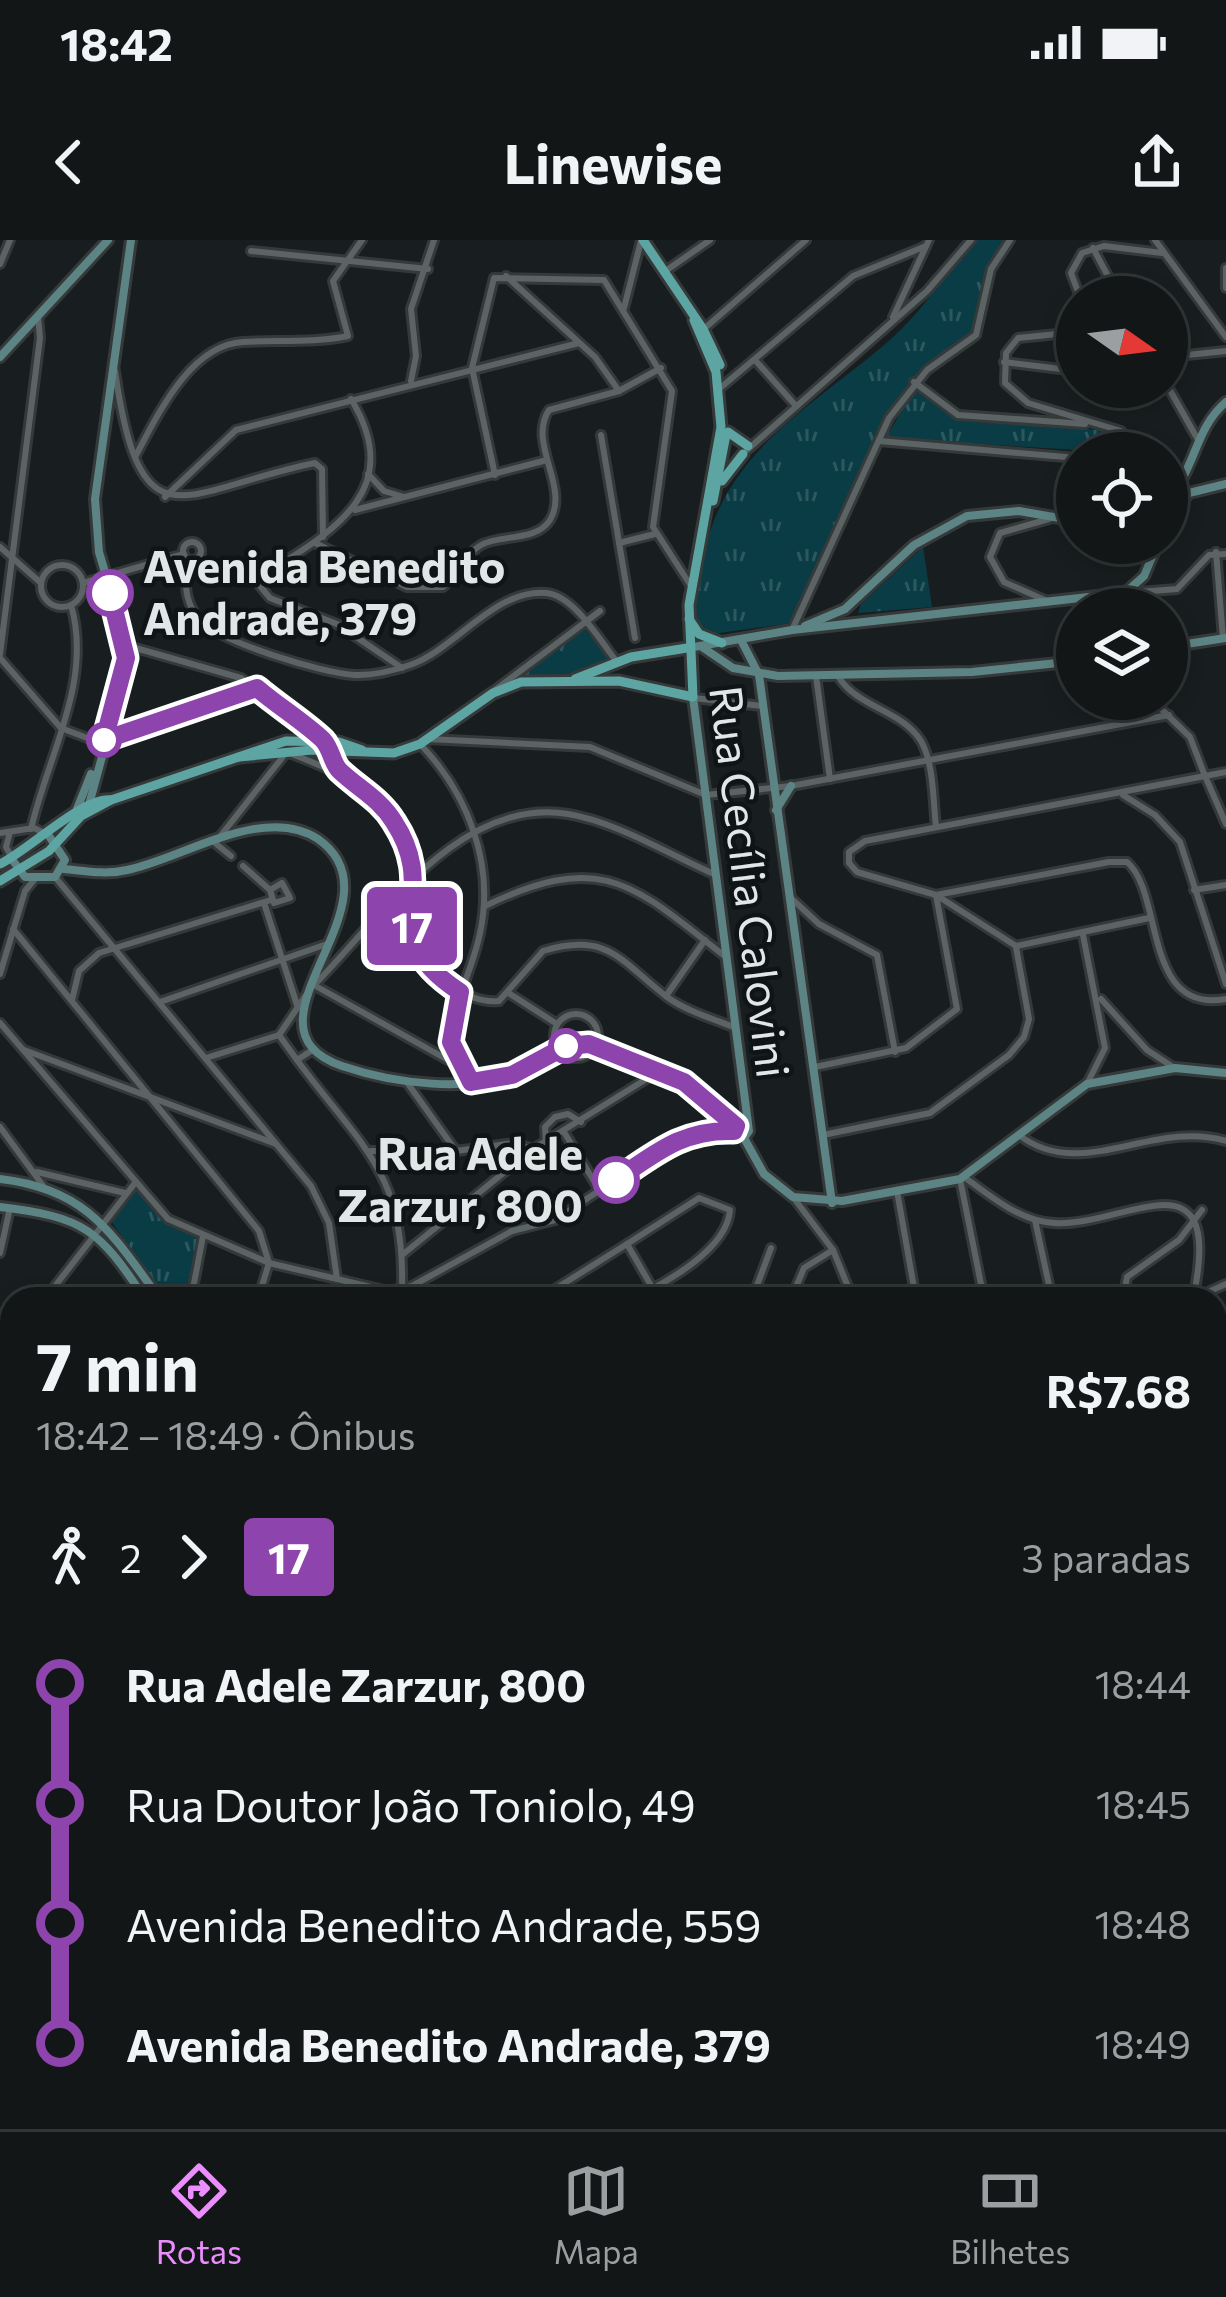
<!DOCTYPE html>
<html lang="pt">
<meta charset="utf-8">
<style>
body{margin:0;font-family:Commissioner,sans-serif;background:#1b1f20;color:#f1f3f6;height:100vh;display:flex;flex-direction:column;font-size:45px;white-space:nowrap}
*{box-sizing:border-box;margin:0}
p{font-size:39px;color:#9c9fa1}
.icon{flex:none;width:66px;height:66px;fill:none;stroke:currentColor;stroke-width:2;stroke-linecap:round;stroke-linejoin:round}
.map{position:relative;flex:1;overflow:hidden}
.sheet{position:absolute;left:0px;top:1047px;width:1227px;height:843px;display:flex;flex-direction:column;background:#121617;border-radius:36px 36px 0 0;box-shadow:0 6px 18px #0003,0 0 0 3px #313536}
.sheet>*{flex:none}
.badge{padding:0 24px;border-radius:9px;font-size:42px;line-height:78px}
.needle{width:78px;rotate:104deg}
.controls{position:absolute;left:1056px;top:36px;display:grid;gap:24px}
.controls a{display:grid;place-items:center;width:132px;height:132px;border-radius:50%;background:#121617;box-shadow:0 6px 18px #0003,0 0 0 3px #313536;font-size:60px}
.map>.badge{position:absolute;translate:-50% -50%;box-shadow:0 0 0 6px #fff}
.legs{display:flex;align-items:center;gap:18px;height:132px;padding:0 36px;font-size:39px}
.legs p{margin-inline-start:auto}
.headline{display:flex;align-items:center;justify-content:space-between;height:204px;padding:0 36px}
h1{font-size:66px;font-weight:700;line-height:90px}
ul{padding:0 36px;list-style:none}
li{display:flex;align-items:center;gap:42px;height:120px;font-size:45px}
li i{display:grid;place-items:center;width:18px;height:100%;margin:0 15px;background:currentColor}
li i::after{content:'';width:30px;height:30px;margin:-15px;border:9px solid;border-radius:50%;background:#121617}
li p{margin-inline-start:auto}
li:first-child i{background:linear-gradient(#0000 50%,currentColor 0)}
li:last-child i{background:linear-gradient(currentColor 50%,#0000 0)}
.status{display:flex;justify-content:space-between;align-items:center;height:84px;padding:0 60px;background:#121617;direction:ltr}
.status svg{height:33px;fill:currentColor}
header{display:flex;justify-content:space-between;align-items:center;height:156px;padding:0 36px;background:#121617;font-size:54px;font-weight:700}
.tab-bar{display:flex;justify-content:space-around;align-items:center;height:168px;border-top:3px solid #313536;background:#121617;font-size:33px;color:#9c9fa1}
.tab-bar a{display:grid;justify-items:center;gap:6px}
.tab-bar .active{color:#eb8dfc}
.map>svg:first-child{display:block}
</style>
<div class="status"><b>18:42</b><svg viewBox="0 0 49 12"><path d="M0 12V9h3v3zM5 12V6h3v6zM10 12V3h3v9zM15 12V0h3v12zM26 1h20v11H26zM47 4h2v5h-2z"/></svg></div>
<header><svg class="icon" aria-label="back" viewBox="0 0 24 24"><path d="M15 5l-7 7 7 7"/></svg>Linewise<svg class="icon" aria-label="share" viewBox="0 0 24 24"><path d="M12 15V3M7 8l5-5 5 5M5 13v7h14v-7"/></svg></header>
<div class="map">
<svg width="1226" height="1889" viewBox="0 0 1226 1889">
<defs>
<pattern id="park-tufts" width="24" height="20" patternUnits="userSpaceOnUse" patternTransform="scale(3)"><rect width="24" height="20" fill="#093c45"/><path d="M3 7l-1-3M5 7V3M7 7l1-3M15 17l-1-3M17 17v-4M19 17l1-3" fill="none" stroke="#2d5860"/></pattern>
</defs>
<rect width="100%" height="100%" fill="#181e1f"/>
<g fill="url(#park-tufts)">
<path d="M974,0H1009L989,28L973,95L913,139L897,159L792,383L705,395L695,383C692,361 699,339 703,319C724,210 813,167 890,100C922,72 947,32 974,0Z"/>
<path d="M915,147L959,178L1122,192L1128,200L1125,213L886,198Z"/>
<path d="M923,307L932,367L858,373L861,364Z"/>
<path d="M583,388L615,422L573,437L526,435L523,429Z"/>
<path d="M135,946L163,977L200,998L187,1059H168L110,980Z"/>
</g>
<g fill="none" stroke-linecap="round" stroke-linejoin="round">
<defs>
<g id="street">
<path d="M1155,0L1226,97"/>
<path d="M1093,8L1119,57"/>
<path d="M251,11L428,29"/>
<path d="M0,24L10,0"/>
<path d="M1226,28V48"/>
<path d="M664,32L710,0"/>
<path d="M506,36L595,117L619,151"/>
<path d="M1080,57L1071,33L1082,13L1104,6L1162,13"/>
<path d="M624,68L641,1"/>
<path d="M893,77L929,0"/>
<path d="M705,88L806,0"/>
<path d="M1077,92L1018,98L1006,113L1005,143L1028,163L1121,191L1129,202L1126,213"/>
<path d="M1167,117L1226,111"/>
<path d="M755,120L796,166"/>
<path d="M1004,122L1077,131"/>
<path d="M115,131C141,312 182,250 315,223L322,229L323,297"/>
<path d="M411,141L416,116L411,69L434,0"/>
<path d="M914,142L958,175L1085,184"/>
<path d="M1167,145L1197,198"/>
<path d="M719,149L853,36L926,6"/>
<path d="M351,159C407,251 332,292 263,335L260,346L270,358L337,384L402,428"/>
<path d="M601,195L635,398"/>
<path d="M879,201L1077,218"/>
<path d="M747,210L927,51L971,0"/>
<path d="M135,217C157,177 189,105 243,102C277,100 314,103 348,96L333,41L362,0"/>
<path d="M368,234L384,251L404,257"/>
<path d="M495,235L472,128L494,38L604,40L672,151L653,287L691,346"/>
<path d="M165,257L236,190L579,103"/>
<path d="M355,270L547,220"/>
<circle cx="192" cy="311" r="9"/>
<path d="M315,303L407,347H443C457,335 465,314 481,305C501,294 536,302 550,280C570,247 527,203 549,170L619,151L661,128"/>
<path d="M619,303L655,294"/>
<path d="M0,307L41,343"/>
<path d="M1216,312L1223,398"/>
<path d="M188,319C184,339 184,363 200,380C222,403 322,433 355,435C374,436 392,431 410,425C456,409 494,349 546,353C574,355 600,401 617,422"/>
<circle cx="62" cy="346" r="21"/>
<path d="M83,343L184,314"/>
<path d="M1127,353L1177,349L1209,315L1226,314"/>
<path d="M1047,361L1004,342L990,317L1000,293L1049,279"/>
<path d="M792,390L889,178L927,130L976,95L991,29L1010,0"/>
<path d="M125,405L241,438L323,501"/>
<path d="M0,414L40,98L38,76"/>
<path d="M0,418L61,488L103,504"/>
<path d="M816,436L830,539"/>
<path d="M838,436C856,467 902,470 921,501C934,524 933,561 936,587"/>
<path d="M495,450L600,371"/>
<path d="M694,458L762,466"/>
<path d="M1151,459L1190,497L1205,536L1226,532"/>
<path d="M107,499L257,449"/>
<path d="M428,499L590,507L706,555L791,546L1169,475"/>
<path d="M420,504C468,554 495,624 480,693C469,748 432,789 471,842"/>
<path d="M292,514C334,531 372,544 397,586C431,645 386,703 448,744C463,754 480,763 499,761L543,711C609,691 621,722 667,757C686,771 714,779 736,788"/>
<path d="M1123,555L1155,575L1180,602L1226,744"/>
<path d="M31,589C48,515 93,441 71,365"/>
<path d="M10,592L6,607L11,616"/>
<path d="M0,593L34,588L48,595"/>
<path d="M231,616L215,603L285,514"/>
<path d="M243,626L270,650L274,663L290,658L282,643L270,650"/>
<path d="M55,637L311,946L329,983L337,1039"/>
<path d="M1194,650L1226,645"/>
<path d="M792,659L819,684L877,715L895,812"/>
<path d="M264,663L298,768"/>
<path d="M485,666C604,609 633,645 726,717"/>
<path d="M1149,678L1016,706L936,655L857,632L849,623V612L865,601L1205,536L1226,584"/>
<path d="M13,689L259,991L269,1023L258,1059"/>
<path d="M1083,695L1105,808L1087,844"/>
<path d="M0,734L25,651L34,640"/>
<path d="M312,744L457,825"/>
<path d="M314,745C379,680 459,556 568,574C617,582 668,614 714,634"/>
<path d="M510,754L557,784"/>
<path d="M666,756L705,700"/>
<path d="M1101,759L1147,810L1173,827"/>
<path d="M72,760L79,731L99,713L271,660"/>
<path d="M160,762L327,704"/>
<circle cx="576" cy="796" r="22"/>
<path d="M0,783L168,979L269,1023L388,1051L412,1046L512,991L555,980L678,898L705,890L733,891"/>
<path d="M279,795L297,820L314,809"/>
<path d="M24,810L276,904"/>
<path d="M206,818L279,795L306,755"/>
<path d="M297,820C360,906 405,931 402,1048"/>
<path d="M815,827L906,808L957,769L936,655L1109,622H1127C1164,653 1142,774 1226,759"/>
<path d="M406,841L456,911"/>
<path d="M0,887L44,947"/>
<path d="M564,892L600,951"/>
<path d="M823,895L930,873L1009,815L1024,797L1029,779L1016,707"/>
<path d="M1019,895C1081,943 1153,879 1226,901"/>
<path d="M546,902L545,887L555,877L568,874L581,882"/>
<path d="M371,911H456L514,903L533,909"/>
<path d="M37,932L125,953"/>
<path d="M964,937C991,956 1019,981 1054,983C1123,988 1226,905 1193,1059"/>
<path d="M960,939L984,1059"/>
<path d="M897,951L916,1059"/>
<path d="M793,957L833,1010L853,1059"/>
<path d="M1035,980L1052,1059"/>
<path d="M627,1004L699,958L730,970C727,1010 666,1042 634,1059"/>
<path d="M0,1013L10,968"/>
<path d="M402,1015L533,909L661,830"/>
<path d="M659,1045L665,1059"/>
<path d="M1197,1057L1226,1044"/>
<path d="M45,1059L135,943"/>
<path d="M191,1059L203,996"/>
<path d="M539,1059L627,1004L653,1049"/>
<path d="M752,1059L771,1008"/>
<path d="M791,1059L804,1028L833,1010"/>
<path d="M1123,1059L1127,1037L1179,1000L1202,970"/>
<path d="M0,1102L12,1090"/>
<path d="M1215,1128L1226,1130"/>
<path d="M0,1138L12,1143"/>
<path d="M0,1190L12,1195"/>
<path d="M1215,1200L1226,1194"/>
<path d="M0,1238L12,1243"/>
<path d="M0,1287L12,1292"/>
<path d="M1215,1399L1226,1390"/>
<path d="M0,1426L12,1380"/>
<path d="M1215,1469L1226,1461"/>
<path d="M1215,1499L1226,1507"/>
<path d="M1215,1557L1226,1558"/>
<path d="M0,1581L12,1602"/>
<path d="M1215,1619L1226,1620"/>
<path d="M1215,1678L1226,1683"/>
<path d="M1215,1701L1226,1693"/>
<path d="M1215,1723L1226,1724"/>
<path d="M0,1765L12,1768"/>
<path d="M1215,1794H1226"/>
<path d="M0,1830L12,1812"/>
<path d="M48,1878L49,1889"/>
<path d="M146,1878L149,1889"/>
<path d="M329,1878L353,1889"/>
<path d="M399,1878L400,1889"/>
<path d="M446,1878L447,1889"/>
<path d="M493,1878L494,1889"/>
<path d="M537,1878L539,1889"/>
<path d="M903,1878L907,1889"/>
<path d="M1049,1878L1054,1889"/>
<path d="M0,1887L19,1889"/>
<path d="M562,1889L592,1878"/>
<path d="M604,1889L605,1878"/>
<path d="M634,1889L637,1878"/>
<path d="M677,1889L681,1878"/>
<path d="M731,1889L734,1878"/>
<path d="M1135,1889L1141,1878"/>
</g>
<g id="secondary">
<path d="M0,117L108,0"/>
<path d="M1167,259C1196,230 1194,189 1226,162"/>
<path d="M1167,281L1189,253L1226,244"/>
<path d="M805,386L845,369L914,305L967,276L1019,271L1077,281"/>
<path d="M741,400L759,435L832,963"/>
<path d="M702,407L733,428L778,436L972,432L1077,421"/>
<path d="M1167,407L1226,398"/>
<path d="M688,408L792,390L1125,353L1144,336L1158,303"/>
<path d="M693,457L749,891L744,898"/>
<path d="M90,561L125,432L119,380L99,312L95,259L131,0"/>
<path d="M77,569L91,534"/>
<path d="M776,570L791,546"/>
<path d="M11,618L25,637H55L65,620L49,596"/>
<path d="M64,629C85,631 106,635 127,630C182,619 264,563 318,599C408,662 228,787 342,826C395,844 469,853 521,832C540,824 558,805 578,803C629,799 701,853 736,886"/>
<path d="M745,885H737L734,893L744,898L764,934L793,957L842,961L960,939L1087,844L1175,828L1226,833"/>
<path d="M0,939C88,949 112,994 160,1059"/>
<path d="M0,967C84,977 99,989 145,1059"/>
<path d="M1215,1263L1226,1261"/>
<path d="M0,1631L12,1624"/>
<path d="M0,1697L12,1698"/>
<path d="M1215,1869L1226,1871"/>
<path d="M970,1878L974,1889"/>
<path d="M987,1878L991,1889"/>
<path d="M19,1889L28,1878"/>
<path d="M642,1889L661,1878"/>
</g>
<g id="primary">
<path d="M643,0L703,89L720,125"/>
<path d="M728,192L748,206"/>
<path d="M722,241L743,214"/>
<path d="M713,261L726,195"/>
<path d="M689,379L699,394L722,403"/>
<path d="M575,439L631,417L687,408"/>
<path d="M239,517L312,510L394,513L420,504L493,453L521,442L619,441L693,457L689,365L721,187L716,132L694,80"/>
<path d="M0,624C30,609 84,556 111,560"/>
<path d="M0,641L49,611L81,576L111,560L286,501L339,502L362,510"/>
</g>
</defs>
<use href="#street" stroke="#35393a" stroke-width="12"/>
<use href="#secondary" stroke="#35393a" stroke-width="14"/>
<use href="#primary" stroke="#35393a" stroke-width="15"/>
<use href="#street" stroke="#5c6365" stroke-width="6"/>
<use href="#secondary" stroke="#5d8484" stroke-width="8"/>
<use href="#primary" stroke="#5da5a2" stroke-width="9"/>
</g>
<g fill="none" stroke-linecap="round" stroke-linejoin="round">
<defs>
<path id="line-1" d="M110,353L126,418L104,500L257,448C278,466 304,482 323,500C332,510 332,524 340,531C359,549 380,559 394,582C443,657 370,693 460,752L451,802L471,842L512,835L566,806L589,804L684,842L736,886L734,891C684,889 657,912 616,940"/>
</defs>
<use href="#line-1" stroke="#fff" stroke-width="27"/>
<use href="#line-1" stroke="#8e44ad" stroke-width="18"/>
</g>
<g fill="#fff" stroke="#8e44ad" stroke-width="6">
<circle cx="110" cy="353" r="21"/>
<circle cx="104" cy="500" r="15"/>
<circle cx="566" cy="806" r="15"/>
<circle cx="616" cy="940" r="21"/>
</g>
<g text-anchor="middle" stroke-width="9" stroke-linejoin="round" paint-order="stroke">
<g font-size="45" font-weight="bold" fill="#e2e6e7" stroke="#0f1516" text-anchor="start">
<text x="143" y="343">Avenida Benedito<tspan x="143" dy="52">Andrade, 379</tspan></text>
<text x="583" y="930" text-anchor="end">Rua Adele<tspan x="583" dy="52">Zarzur, 800</tspan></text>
</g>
<g font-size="45" fill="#e2e6e7" stroke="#0f1516">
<text transform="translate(749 642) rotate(83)" y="16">Rua Cecília Calovini</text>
</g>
</g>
</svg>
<div class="controls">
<a><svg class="needle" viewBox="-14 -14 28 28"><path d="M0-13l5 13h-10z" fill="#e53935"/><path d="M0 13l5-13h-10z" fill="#9c9fa1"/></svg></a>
<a><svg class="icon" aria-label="locate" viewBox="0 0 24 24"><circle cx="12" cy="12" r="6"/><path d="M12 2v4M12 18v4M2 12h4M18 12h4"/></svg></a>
<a><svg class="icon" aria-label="layers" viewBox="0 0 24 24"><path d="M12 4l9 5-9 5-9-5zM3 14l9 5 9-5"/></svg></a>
</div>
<b class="badge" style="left:412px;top:686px;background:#8e44ad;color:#fff">17</b>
<section class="sheet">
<div class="headline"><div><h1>7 min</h1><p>18:42 – 18:49 · Ônibus</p></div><b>R$7.68</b></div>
<div class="legs"><svg class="icon" aria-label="walk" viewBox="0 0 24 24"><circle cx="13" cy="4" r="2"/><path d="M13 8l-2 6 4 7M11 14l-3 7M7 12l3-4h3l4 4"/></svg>2<svg class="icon" aria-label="forward" viewBox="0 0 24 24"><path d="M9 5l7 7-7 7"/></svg><b class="badge" style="background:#8e44ad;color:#fff">17</b><p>3 paradas</p></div>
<ul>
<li><i style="color:#8e44ad"></i><b>Rua Adele Zarzur, 800</b><p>18:44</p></li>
<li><i style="color:#8e44ad"></i><span>Rua Doutor João Toniolo, 49</span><p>18:45</p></li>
<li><i style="color:#8e44ad"></i><span>Avenida Benedito Andrade, 559</span><p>18:48</p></li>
<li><i style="color:#8e44ad"></i><b>Avenida Benedito Andrade, 379</b><p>18:49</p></li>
</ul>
</section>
</div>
<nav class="tab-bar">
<a class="active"><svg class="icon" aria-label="directions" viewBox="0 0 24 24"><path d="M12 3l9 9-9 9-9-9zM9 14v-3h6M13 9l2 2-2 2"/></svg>Rotas</a>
<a><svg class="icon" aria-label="map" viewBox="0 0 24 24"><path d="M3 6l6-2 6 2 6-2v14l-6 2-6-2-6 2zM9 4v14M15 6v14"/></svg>Mapa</a>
<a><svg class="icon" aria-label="tickets" viewBox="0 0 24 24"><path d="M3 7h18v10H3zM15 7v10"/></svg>Bilhetes</a>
</nav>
